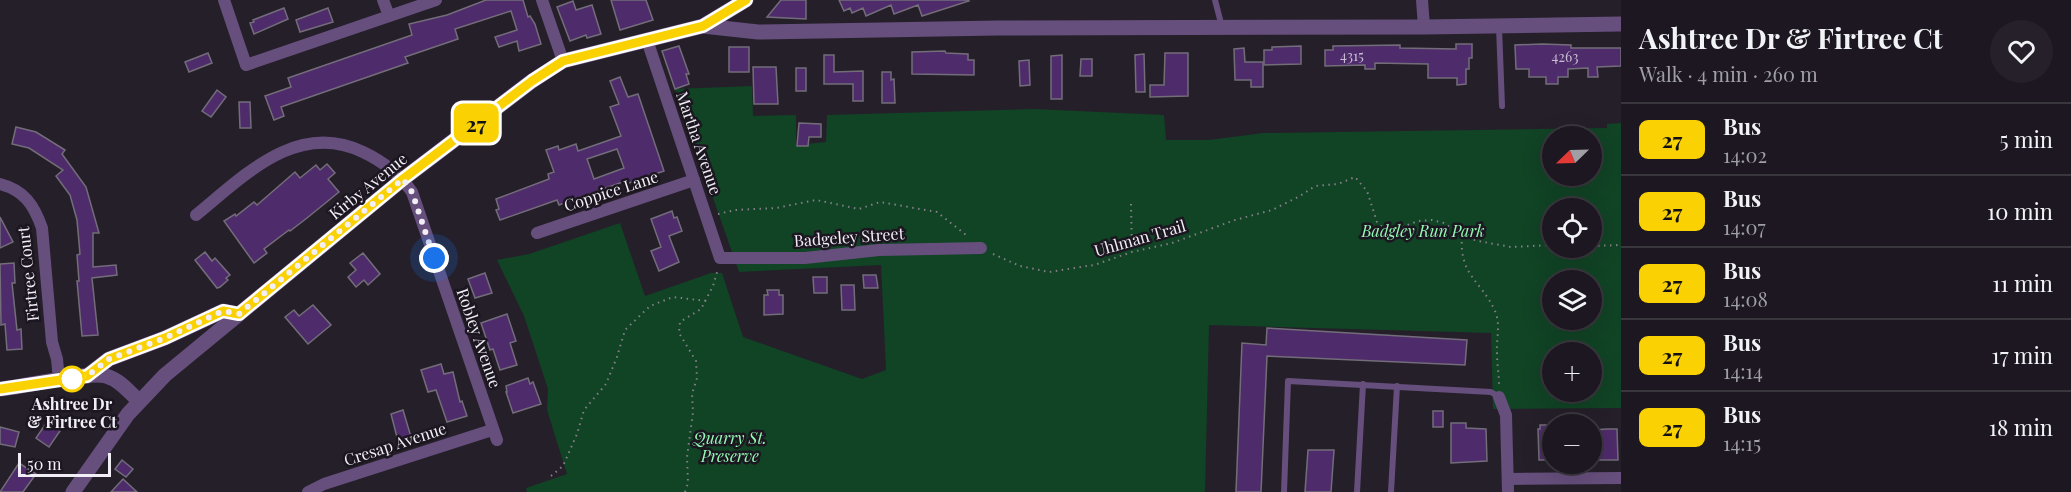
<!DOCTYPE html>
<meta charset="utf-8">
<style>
body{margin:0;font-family:"Playfair Display",serif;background:#252029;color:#f1f3f6;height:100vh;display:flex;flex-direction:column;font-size:22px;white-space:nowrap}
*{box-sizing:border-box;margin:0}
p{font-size:20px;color:#a09fa5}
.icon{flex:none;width:33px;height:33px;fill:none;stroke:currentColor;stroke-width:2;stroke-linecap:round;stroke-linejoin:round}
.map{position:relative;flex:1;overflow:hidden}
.sheet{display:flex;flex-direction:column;background:#1c1720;width:450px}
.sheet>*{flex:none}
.badge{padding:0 12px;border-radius:9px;font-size:21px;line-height:39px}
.needle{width:39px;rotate:247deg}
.controls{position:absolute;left:1542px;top:126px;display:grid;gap:12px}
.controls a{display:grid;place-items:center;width:60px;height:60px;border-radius:50%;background:#1c1720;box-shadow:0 6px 24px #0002,0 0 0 2px #3a363e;font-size:30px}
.scale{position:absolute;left:18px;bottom:15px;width:93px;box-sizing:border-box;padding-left:6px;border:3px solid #f2eef6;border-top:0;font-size:16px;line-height:21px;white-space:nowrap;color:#f2eef6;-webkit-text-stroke:4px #1b1620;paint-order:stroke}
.you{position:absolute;width:30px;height:30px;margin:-15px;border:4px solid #fff;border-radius:50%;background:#1a73e8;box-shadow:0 0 0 9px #1a73e833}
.map>.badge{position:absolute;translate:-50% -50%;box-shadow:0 0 0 3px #fff}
.round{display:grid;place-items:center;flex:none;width:63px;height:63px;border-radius:32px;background:#252029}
.overview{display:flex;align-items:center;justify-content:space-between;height:102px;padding:0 18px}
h1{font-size:28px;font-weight:700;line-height:45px}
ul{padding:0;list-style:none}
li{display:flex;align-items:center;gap:18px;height:72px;padding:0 18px;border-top:2px solid #3a363e}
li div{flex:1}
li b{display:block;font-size:22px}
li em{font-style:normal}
li .badge{min-width:66px;font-weight:700;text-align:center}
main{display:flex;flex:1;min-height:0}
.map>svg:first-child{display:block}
</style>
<main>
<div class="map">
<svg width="1621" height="492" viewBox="0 0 1621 492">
<rect width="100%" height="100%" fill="#251f2a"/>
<path fill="#114325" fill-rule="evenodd" d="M752,86L753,116L796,115V145L826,142L827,115L1035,109L1164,115L1166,140H1209L1263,133L1607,128V124L1621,123V408L1493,409L1491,333L1209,325L1205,492H527L526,488L567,474L547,410L548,389L524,316L497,260L529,254L620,223L645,296L711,273H722L743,337L862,379L886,370L881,265L739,272L675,89ZM1552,136H1592V176H1552ZM1552,208H1592V248H1552ZM1552,280H1592V320H1552ZM1552,352H1592V392H1552Z"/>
<g fill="#4e2b6a" stroke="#736d7a" stroke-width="1.5" fill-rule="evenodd">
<path d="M486,0H523L528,17L530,16L535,24L541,44L519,51L517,41L499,47L495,37L517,30L511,11L455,29L458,39L405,57L408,63L281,107L284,116L274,120L265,96L291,87L288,78L412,35L409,24L447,15Z"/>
<path d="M611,0H646L653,20L620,30Z"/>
<path d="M781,0H806V19L767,17Z"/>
<path d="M839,0H968L969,1L922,16L918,5L894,14L891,5L866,16L863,8L852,13L850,8L844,11Z"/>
<path d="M573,1L576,10L592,5L601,34L587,38L586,35L570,41L557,7Z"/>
<path d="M284,8L288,19L254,34L250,23L254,22L253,20Z"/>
<path d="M328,8L333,22L300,32L296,20Z"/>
<path d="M1456,44H1472V58H1469V69H1466V84L1457,85V78H1428V64L1375,63V69H1365V65L1325,66V50H1333V46L1400,45V48L1456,49Z"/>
<path d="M1542,44L1571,45V48H1621V66L1597,67L1598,77H1588V68L1568,69V77H1558V84H1546V77H1529V69H1516L1515,45Z"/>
<path d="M679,46L689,74H686L689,84L675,89L662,51Z"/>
<path d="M1301,46V64L1264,65V50H1272V47Z"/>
<rect x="729" y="47" width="20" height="25"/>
<path d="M1244,48L1245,62H1263V87H1251V80H1235L1234,49Z"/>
<path d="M945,51L946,53L968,54V60H974V75L912,74V52Z"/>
<path d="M208,53L212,63L189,72L185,62Z"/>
<path d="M1165,53H1188V96L1150,97V85H1164Z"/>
<path d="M1144,54L1145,92H1136L1135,55Z"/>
<path d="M824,55H834V72L863,71V101H853V84H824Z"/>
<path d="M1062,55V99H1051V56Z"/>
<path d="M1081,59H1092V76H1080Z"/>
<path d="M1029,60L1030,85L1020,86L1019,61Z"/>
<path d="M753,67H776L778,104H754Z"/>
<rect x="796" y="68" width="10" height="23"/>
<path d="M882,72H891V80L894,79L895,103H882Z"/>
<path d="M620,77L628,97L638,94L664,171L629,183L628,180L559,205L557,200L500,220L496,210L499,209L496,199L549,179L548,174L554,172L546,150L558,146L559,150L576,144L578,151L621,136L610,107L619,104L610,81ZM617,149L624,168L594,179L587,159Z"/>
<path d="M217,90L226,97L211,117L202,111Z"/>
<path d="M239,102H250L251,128H240Z"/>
<path d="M799,123L821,124V137H809L808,146H797Z"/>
<path d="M16,127L36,132L65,150L62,154L86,187L99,233H93V267L116,265L117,275L92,278L98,335L82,336L77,281H79L77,255L80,254L77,220L70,195L56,176L63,170L29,148L12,144Z"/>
<path d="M327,164L335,173L328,179L339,192L307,218L290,231L289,230L264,249L267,253L254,263L224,221L235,214L236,216L254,202L257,205L295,172L300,178L316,165L320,170Z"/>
<path d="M672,211L674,218L677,217L682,231L669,236L679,262L659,271L651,251L661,247L651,219Z"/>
<path d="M0,217L13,242L0,248Z"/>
<path d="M205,252L212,261L215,258L230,275L226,278L228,280L220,287L217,288L195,260Z"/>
<path d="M363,253L380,274L368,285L364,280L356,287L348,277L356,270L350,263Z"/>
<path d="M14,263L15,283H12L17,330L21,329L22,349L7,350L5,324L1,325L0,264Z"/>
<path d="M485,273L492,293L475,298L468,279Z"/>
<path d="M863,275H876L878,288H864Z"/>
<path d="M813,277H827V293H814Z"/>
<path d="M841,285H854L855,310H842Z"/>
<path d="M767,290H779V295H783V314L764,315V295H768Z"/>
<path d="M313,305L331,325L308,344L285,317L294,310L299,316Z"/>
<path d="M507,314L516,341L510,343L517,365L500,370L493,349L490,350L481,323Z"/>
<path d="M1267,328L1467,340L1465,365L1267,356L1261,492H1236L1242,343L1266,345Z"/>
<path d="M441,364L444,374L453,372L460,402L462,401L467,416L447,422L436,390L428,392L421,370Z"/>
<path d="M528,378L530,384L533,382L541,404L513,413L506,392H507L506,386Z"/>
<path d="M403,410L411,437L398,441L391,414Z"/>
<rect x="1433" y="411" width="10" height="16"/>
<path d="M47,422L60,431L49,447L36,438Z"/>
<path d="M1451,423H1466V428L1486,429L1487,461L1451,463Z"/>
<path d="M1540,425H1552V460H1539L1538,429H1540Z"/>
<path d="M0,427L19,432L15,447L0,444Z"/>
<path d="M1607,429H1617L1618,460H1595L1593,430Z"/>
<path d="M1308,450H1334L1331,492H1305Z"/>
<path d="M122,460L133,469L126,477L115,469Z"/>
<path d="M19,463L36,474L23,492H0Z"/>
<path d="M123,479L137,492H111Z"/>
</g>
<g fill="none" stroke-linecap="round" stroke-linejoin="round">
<g stroke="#847f89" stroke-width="2" stroke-dasharray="1.5 4.5" stroke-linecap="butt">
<path d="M1131,204L1132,252"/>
<path d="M718,214L735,210L776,208L816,200L859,209L880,202L937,212L966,235"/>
<path d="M1462,236C1459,276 1481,280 1495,311C1501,325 1496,339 1497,353C1497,364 1499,374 1499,385"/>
<path d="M1592,246L1621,245"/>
<path d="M993,254L1020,266L1049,272L1094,265L1132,252L1172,243L1235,220L1272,210L1300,196L1315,186L1338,184L1355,177L1367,191L1377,222L1384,229L1392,231L1418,221L1432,220L1444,223L1462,236L1478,241L1511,247L1552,245"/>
<path d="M551,476L563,466L577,434L584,410L606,384L617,357L625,330L650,306L673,297L706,301"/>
<path d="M685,492L688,483L687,457L693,412L692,394L697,378L696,361L679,333L680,322L701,309L713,286L718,269"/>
</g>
<g stroke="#664f7c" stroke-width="6">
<path d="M1215,0L1222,27"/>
<path d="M1499,27L1502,106"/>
<path d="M1284,492L1288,381L1491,392L1499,397"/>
<path d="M1357,492L1363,384"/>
<path d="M1391,492L1397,386"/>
</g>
<g stroke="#664f7c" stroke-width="12">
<path d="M224,0L246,65L436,0"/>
<path d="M383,0L389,16"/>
<path d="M542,0L563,61"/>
<path d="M1422,0L1424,27"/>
<path d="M647,40L720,258H805L879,250L981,248"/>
<path d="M0,184C24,190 34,205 42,228L52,342L57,359L59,380"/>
<path d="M196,215C244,176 297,120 363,152C382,161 400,175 412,192L497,440"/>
<path d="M537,233L694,180"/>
<path d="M1499,397L1506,415L1508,492"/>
<path d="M1508,479L1621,478"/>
<path d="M308,492L324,484L492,430"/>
</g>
<g stroke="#664f7c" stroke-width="15">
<path d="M703,26L758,32L998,28L1424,27L1621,24"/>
<path d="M87,376L109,359L165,338L223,311L239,314"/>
<path d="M0,389C24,387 87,371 106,376C120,380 129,392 139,401"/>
<path d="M73,492L128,414L165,375L403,179L532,81L563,61L703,26L746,0"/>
</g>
</g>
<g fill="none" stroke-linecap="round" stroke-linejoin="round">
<defs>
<path id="line" d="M0,389L87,376L109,359L165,338L223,311L239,314L403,179L532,81L563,61L703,26L746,0"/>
</defs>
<use href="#line" stroke="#fff" stroke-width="14"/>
<use href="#line" stroke="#fad204" stroke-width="9"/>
<path stroke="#f2eef6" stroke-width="6" stroke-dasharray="0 10.8" d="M72,379L87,376L109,359L165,338L223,311L239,314L403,179L412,192L434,258"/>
</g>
<circle fill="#fff" stroke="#fad204" stroke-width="3" cx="72" cy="379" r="12"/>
<g text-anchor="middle" stroke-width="5" stroke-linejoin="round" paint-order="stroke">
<g font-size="14" fill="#c9bdd3">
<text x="1352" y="61">4315</text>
<text x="1565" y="62">4263</text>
</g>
<g font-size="16" fill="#f2eef6" stroke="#1b1620">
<text transform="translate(699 143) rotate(71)" y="6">Martha Avenue</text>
<text transform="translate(368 186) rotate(-39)" y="6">Kirby Avenue</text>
<text transform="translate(611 191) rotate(-18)" y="6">Coppice Lane</text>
<text transform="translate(849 237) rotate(-4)" y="6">Badgeley Street</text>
<text transform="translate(1140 238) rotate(-16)" y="6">Uhlman Trail</text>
<text transform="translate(28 274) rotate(-96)" y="6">Firtree Court</text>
<text transform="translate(479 338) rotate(71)" y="6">Robley Avenue</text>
<text transform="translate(395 444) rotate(-18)" y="6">Cresap Avenue</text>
</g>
<g font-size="16" font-style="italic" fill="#93fbb4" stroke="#1b1620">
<text x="1423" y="237">Badgley Run Park</text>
<text x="730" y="444">Quarry St.<tspan x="730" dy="18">Preserve</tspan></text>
</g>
<g font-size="16" font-weight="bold" fill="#f2eef6" stroke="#1b1620">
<text x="72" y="410">Ashtree Dr<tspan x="72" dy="18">&amp; Firtree Ct</tspan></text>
</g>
</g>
</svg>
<div class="controls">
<a><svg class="needle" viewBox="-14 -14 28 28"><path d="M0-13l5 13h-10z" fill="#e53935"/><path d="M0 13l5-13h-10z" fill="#a09fa5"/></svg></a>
<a><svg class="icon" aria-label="locate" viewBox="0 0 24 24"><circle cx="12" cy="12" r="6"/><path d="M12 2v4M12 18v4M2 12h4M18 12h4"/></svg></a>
<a><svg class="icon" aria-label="layers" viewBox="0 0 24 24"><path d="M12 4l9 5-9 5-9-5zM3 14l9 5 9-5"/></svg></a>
<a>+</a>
<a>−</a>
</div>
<div class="scale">50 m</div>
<div class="you" style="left:434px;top:258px"></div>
<b class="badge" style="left:476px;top:123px;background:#fad204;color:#111">27</b>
</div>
<section class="sheet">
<div class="overview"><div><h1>Ashtree Dr &amp; Firtree Ct</h1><p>Walk · 4 min · 260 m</p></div><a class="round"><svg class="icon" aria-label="heart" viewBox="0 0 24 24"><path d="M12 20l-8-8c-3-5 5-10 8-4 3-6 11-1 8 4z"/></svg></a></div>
<ul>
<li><span class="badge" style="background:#fad204;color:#111">27</span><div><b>Bus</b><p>14:02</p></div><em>5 min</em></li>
<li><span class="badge" style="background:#fad204;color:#111">27</span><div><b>Bus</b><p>14:07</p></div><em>10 min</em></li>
<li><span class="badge" style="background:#fad204;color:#111">27</span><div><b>Bus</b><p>14:08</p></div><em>11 min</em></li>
<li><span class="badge" style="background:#fad204;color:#111">27</span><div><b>Bus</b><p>14:14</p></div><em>17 min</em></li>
<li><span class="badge" style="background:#fad204;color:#111">27</span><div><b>Bus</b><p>14:15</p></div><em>18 min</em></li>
</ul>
</section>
</main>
